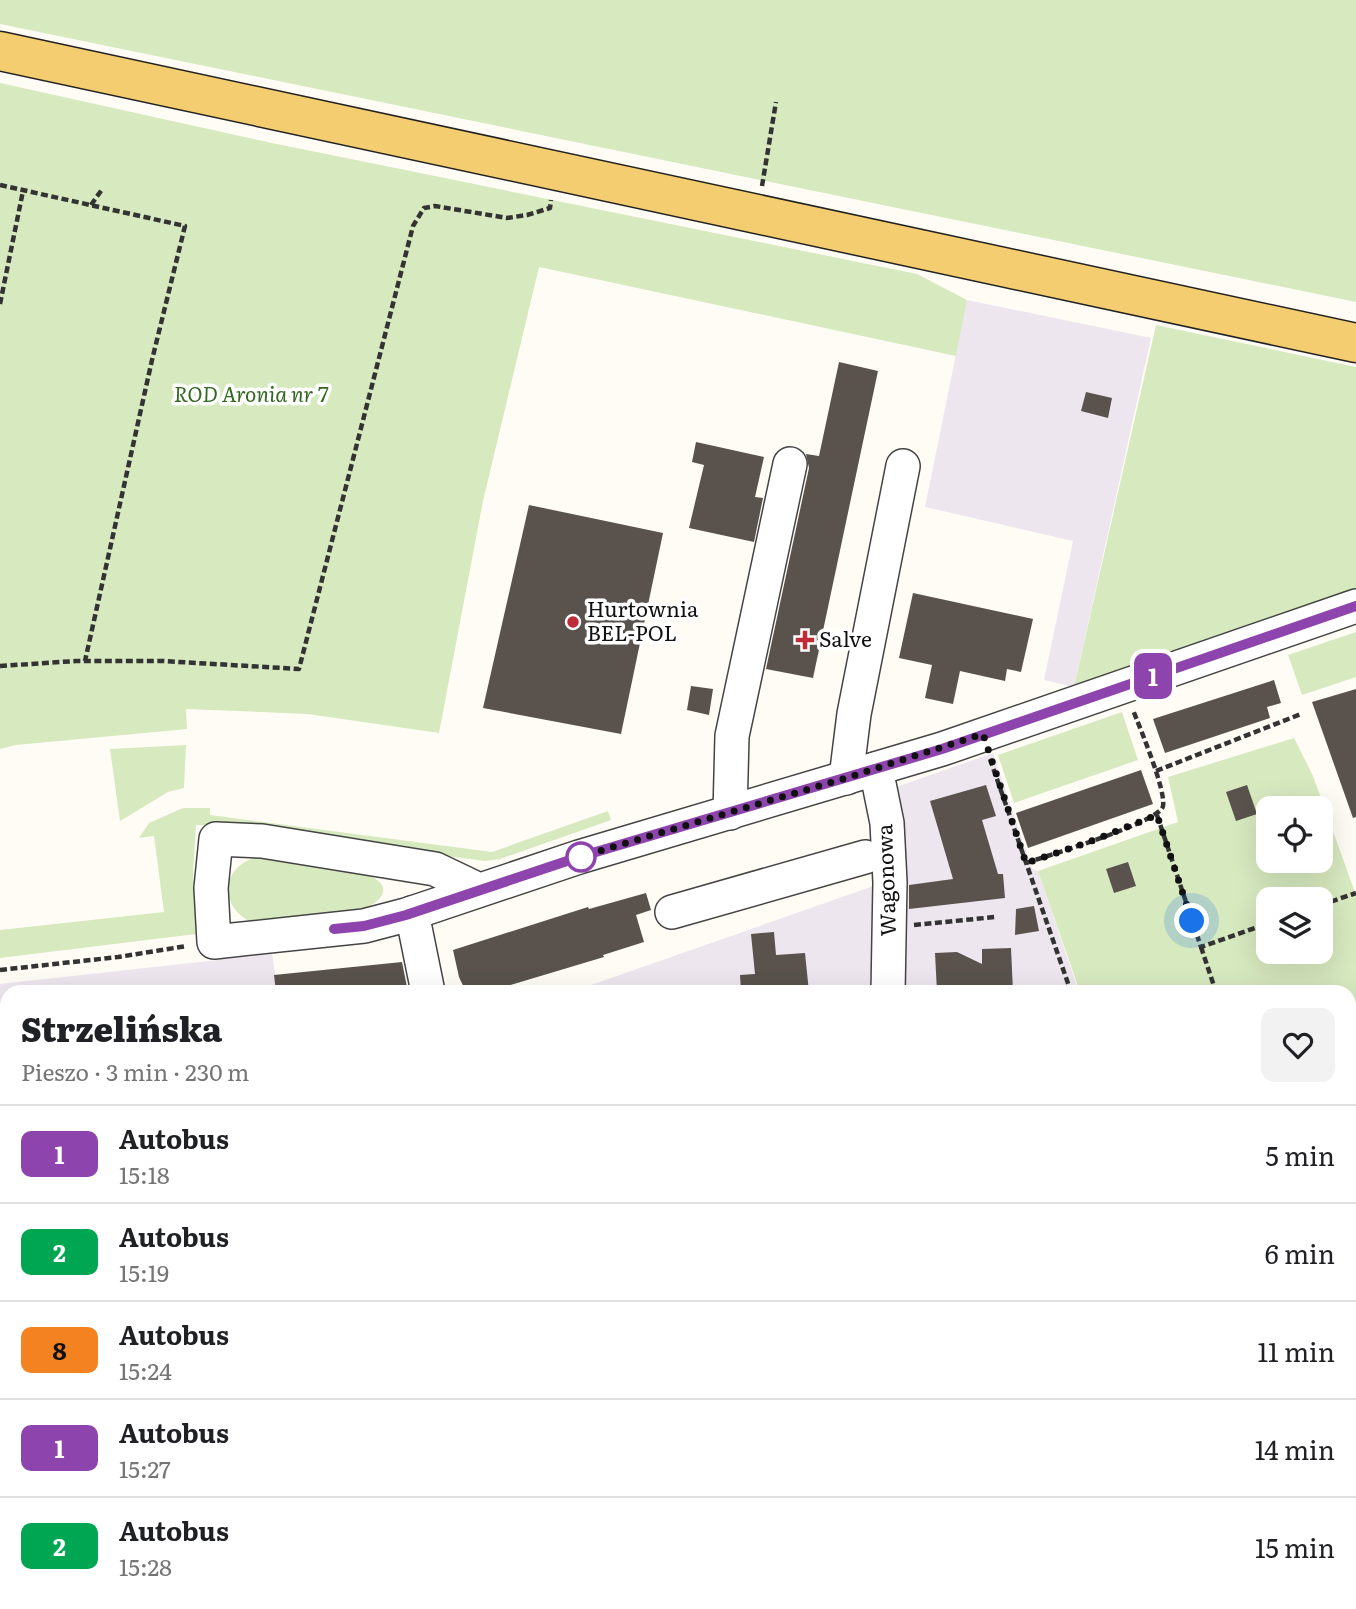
<!DOCTYPE html>
<html lang="pl">
<meta charset="utf-8">
<style>
body{margin:0;font-family:Literata,serif;background:#f2f2f2;color:#202124;height:100vh;display:flex;flex-direction:column;font-size:26px;white-space:nowrap}
*{box-sizing:border-box;margin:0}
p{font-size:23px;color:#757577}
.icon{flex:none;width:38px;height:38px;fill:none;stroke:currentColor;stroke-width:2;stroke-linecap:round;stroke-linejoin:round}
.map{position:relative;flex:1;overflow:hidden}
.side{position:absolute;left:0px;top:985px;width:1356px;height:625px;display:flex;flex-direction:column;background:#fff;border-radius:21px 21px 0 0;box-shadow:0 7px 28px #0002}
.side>*{flex:none}
.badge{padding:0 14px;border-radius:10px;font-size:24px;line-height:46px}
.controls{position:absolute;left:1256px;top:796px;display:grid;gap:14px}
.controls a{display:grid;place-items:center;width:77px;height:77px;border-radius:14px;background:#fff;box-shadow:0 7px 28px #0002;font-size:35px}
.you{position:absolute;width:35px;height:35px;margin:-18px;border:5px solid #fff;border-radius:50%;background:#1a73e8;box-shadow:0 0 0 10px #1a73e833}
.map>.badge{position:absolute;translate:-50% -50%;box-shadow:0 0 0 4px #fff}
.round{display:grid;place-items:center;flex:none;width:74px;height:74px;border-radius:14px;background:#f2f2f2}
.headline{display:flex;align-items:center;justify-content:space-between;height:119px;padding:0 21px}
h1{font-size:33px;font-weight:800;line-height:52px}
ul{padding:0;list-style:none}
li{display:flex;align-items:center;gap:21px;height:98px;padding:0 21px;border-top:2px solid #e0e0e0}
li div{flex:1}
li b{display:block;font-size:26px}
li em{font-style:normal}
li .badge{min-width:77px;font-weight:700;text-align:center}
.map>svg:first-child{display:block}
</style>
<div class="map">
<svg width="1356" height="1609" viewBox="0 0 1356 1609">
<rect width="100%" height="100%" fill="#fffcf5"/>
<g fill="#ede6ef">
<path d="M967,300L1151,338L1074,687L1044,680L1073,541L925,507Z"/>
<path d="M993,753L1032,869L1038,871L1079,992H571L885,882L868,797Z"/>
<path d="M272,954L278,992H7V1603H1003V1609H0V984Z"/>
<path d="M1356,1170V1609H1177V1603H1349V1173Z"/>
</g>
<g fill="#d7e9bf" fill-rule="evenodd">
<path d="M0,0H1356V302L0,24Z"/>
<path d="M0,83L272,143L917,274L967,300L956,356L539,267L483,501L439,733L308,714L186,709L187,729L16,745L0,749Z"/>
<path d="M1156,325L1356,367V589L1074,687Z"/>
<path d="M1356,632V677L1302,695L1288,655Z"/>
<path d="M1122,712L1138,760L1014,803L998,755Z"/>
<path d="M1294,738L1313,776L1356,895V1132L1349,1135V992H1080L1038,871L1178,822L1168,777ZM1269,808H1321V861H1269ZM1269,900H1321V952H1269Z"/>
<path d="M186,745L184,788L168,792L120,821L110,749Z"/>
<path d="M183,808H210V815L492,852L608,811L611,820L500,859L485,861L216,826L196,825L193,874L196,934L0,958V930L164,912L154,836L139,838L149,823Z"/>
<path d="M258,857L367,874C391,885 387,898 365,908L251,922C218,906 221,866 258,857Z"/>
<path d="M0,1072H7V1248L1,1247L0,1237Z"/>
<rect x="1004" y="1603" width="173" height="6"/>
</g>
<g fill="#59524d">
<path d="M839,362L878,371L813,678L766,669L809,468L806,454L819,456Z"/>
<path d="M1086,392L1112,398L1108,418L1081,411Z"/>
<path d="M696,442L764,457L755,497L763,498L754,542L689,528L704,465L692,462Z"/>
<path d="M529,505L663,533L621,734L483,708Z"/>
<path d="M913,593L1033,619L1021,672L1007,669L1005,681L960,671L953,704L925,698L932,665L899,658Z"/>
<path d="M1274,680L1281,703L1267,707L1270,718L1165,753L1153,719Z"/>
<path d="M691,686L713,689L709,715L687,710Z"/>
<path d="M1356,689V817L1353,818L1312,702Z"/>
<path d="M1141,770L1153,804L1028,848L1016,813Z"/>
<path d="M986,785L996,816L982,820L998,874H1003L1005,898L909,909V885L953,879L930,801Z"/>
<path d="M1247,785L1257,814L1236,821L1226,792Z"/>
<path d="M1128,862L1136,886L1114,893L1106,869Z"/>
<path d="M646,893L651,910L636,915L644,942L603,955L604,957L507,986L479,992H466L459,977L453,950L588,907L589,909Z"/>
<path d="M1034,906L1039,931L1015,935L1016,909Z"/>
<path d="M774,932L776,955L805,953L809,992H741L740,975L755,974L751,934Z"/>
<path d="M1011,948L1013,992H937L935,953L957,952L982,964V949Z"/>
<path d="M402,962L408,992H276L274,975Z"/>
</g>
<g fill="none" stroke-linecap="round" stroke-linejoin="round">
<defs>
<g id="minor">
<path d="M876,769L887,823L890,882L888,992"/>
<path d="M846,778L854,714L903,466"/>
<path d="M730,813L732,736L790,464"/>
<path d="M479,890L435,869L262,841L216,839L211,888L214,942L364,926L406,915L579,857L942,749L1356,606"/>
<path d="M672,912L865,857"/>
<path d="M412,913L428,992"/>
<path d="M881,1603V1609"/>
</g>
<path id="major" d="M0,51L1356,343"/>
</defs>
<use href="#minor" stroke="#444" stroke-width="36"/>
<use href="#major" stroke="#222" stroke-width="41"/>
<g stroke="#333" stroke-width="4.5" stroke-dasharray="7 3.5" stroke-linecap="butt">
<path d="M0,185L185,226L152,360L85,661"/>
<path d="M762,186L776,102"/>
<path d="M91,205L103,188"/>
<path d="M0,304L23,191"/>
<path d="M0,666L76,661H163L299,669L413,226L424,208L435,206L507,218L527,215L550,208L551,200"/>
<path d="M990,759L1071,992"/>
<path d="M1156,771L1301,714"/>
<path d="M1157,815L1201,947L1269,923"/>
<path d="M1026,863C1046,856 1161,822 1163,806C1166,790 1140,728 1133,710"/>
<path d="M1321,905L1356,893"/>
<path d="M914,925L995,917"/>
<path d="M1201,947L1216,992"/>
<path d="M0,970L118,957L187,946"/>
<path d="M0,1112L7,1111"/>
<path d="M1349,1154L1356,1152"/>
<path d="M1087,1609V1603"/>
</g>
<use href="#minor" stroke="#fff" stroke-width="33"/>
<use href="#major" stroke="#f4cd70" stroke-width="38"/>
<defs>
<g id="rail">
<path d="M92,1603L93,1609"/>
<path d="M239,1603V1609"/>
<path d="M256,1603L257,1609"/>
<path d="M273,1603L274,1609"/>
<path d="M326,1603V1609"/>
<path d="M485,1603V1609"/>
<path d="M506,1603L507,1609"/>
<path d="M555,1603L556,1609"/>
<path d="M691,1603V1609"/>
<path d="M816,1603L817,1609"/>
<path d="M837,1603V1609"/>
</g>
</defs>
<use href="#rail" stroke="#be2c3a" stroke-width="8"/>
<use href="#rail" stroke="#fff" stroke-width="5" stroke-dasharray="16" stroke-linecap="butt"/>
</g>
<g fill="none" stroke-linecap="round" stroke-linejoin="round">
<defs>
<path id="line" d="M334,929L364,926L406,915L579,857L942,749L1356,606"/>
</defs>
<use href="#line" stroke="#fff" stroke-width="16"/>
<use href="#line" stroke="#8e44ad" stroke-width="10"/>
<path stroke="#111" stroke-width="7" stroke-dasharray="0 12.6" d="M581,857H579L846,778L983,734L1026,863L1089,842L1157,815L1192,921"/>
</g>
<g fill="#be2c3a" stroke="#fff" stroke-width="2.5">
<circle cx="573" cy="622" r="7"/>
<path d="M801.5 629.5h7v7h7v7h-7v7h-7v-7h-7v-7h7z"/>
</g>
<circle fill="#fff" stroke="#8e44ad" stroke-width="3.5" cx="581" cy="857" r="14"/>
<g text-anchor="middle" stroke-width="7" stroke-linejoin="round" paint-order="stroke">
<g font-size="21" font-style="italic" fill="#346822" stroke="#fff">
<text x="251" y="402">ROD Aronia nr 7</text>
</g>
<g font-size="21" fill="#111" stroke="#fff" text-anchor="start">
<text x="587" y="617">Hurtownia<tspan x="587" dy="24">BEL-POL</tspan></text>
<text x="819" y="647">Salve</text>
</g>
<g font-size="21" fill="#111" stroke="#fff">
<text transform="translate(887 880) rotate(-92)" y="7">Wagonowa</text>
</g>
</g>
</svg>
<div class="controls">
<a><svg class="icon" aria-label="locate" viewBox="0 0 24 24"><circle cx="12" cy="12" r="6"/><path d="M12 2v4M12 18v4M2 12h4M18 12h4"/></svg></a>
<a><svg class="icon" aria-label="layers" viewBox="0 0 24 24"><path d="M12 4l9 5-9 5-9-5zM3 14l9 5 9-5"/></svg></a>
</div>
<div class="you" style="left:1192px;top:921px"></div>
<b class="badge" style="left:1153px;top:676px;background:#8e44ad;color:#fff">1</b>
<section class="side">
<div class="headline"><div><h1>Strzelińska</h1><p>Pieszo · 3 min · 230 m</p></div><a class="round"><svg class="icon" aria-label="heart" viewBox="0 0 24 24"><path d="M12 20l-8-8c-3-5 5-10 8-4 3-6 11-1 8 4z"/></svg></a></div>
<ul>
<li><span class="badge" style="background:#8e44ad;color:#fff">1</span><div><b>Autobus</b><p>15:18</p></div><em>5 min</em></li>
<li><span class="badge" style="background:#00a651;color:#fff">2</span><div><b>Autobus</b><p>15:19</p></div><em>6 min</em></li>
<li><span class="badge" style="background:#f58220;color:#111">8</span><div><b>Autobus</b><p>15:24</p></div><em>11 min</em></li>
<li><span class="badge" style="background:#8e44ad;color:#fff">1</span><div><b>Autobus</b><p>15:27</p></div><em>14 min</em></li>
<li><span class="badge" style="background:#00a651;color:#fff">2</span><div><b>Autobus</b><p>15:28</p></div><em>15 min</em></li>
</ul>
</section>
</div>
